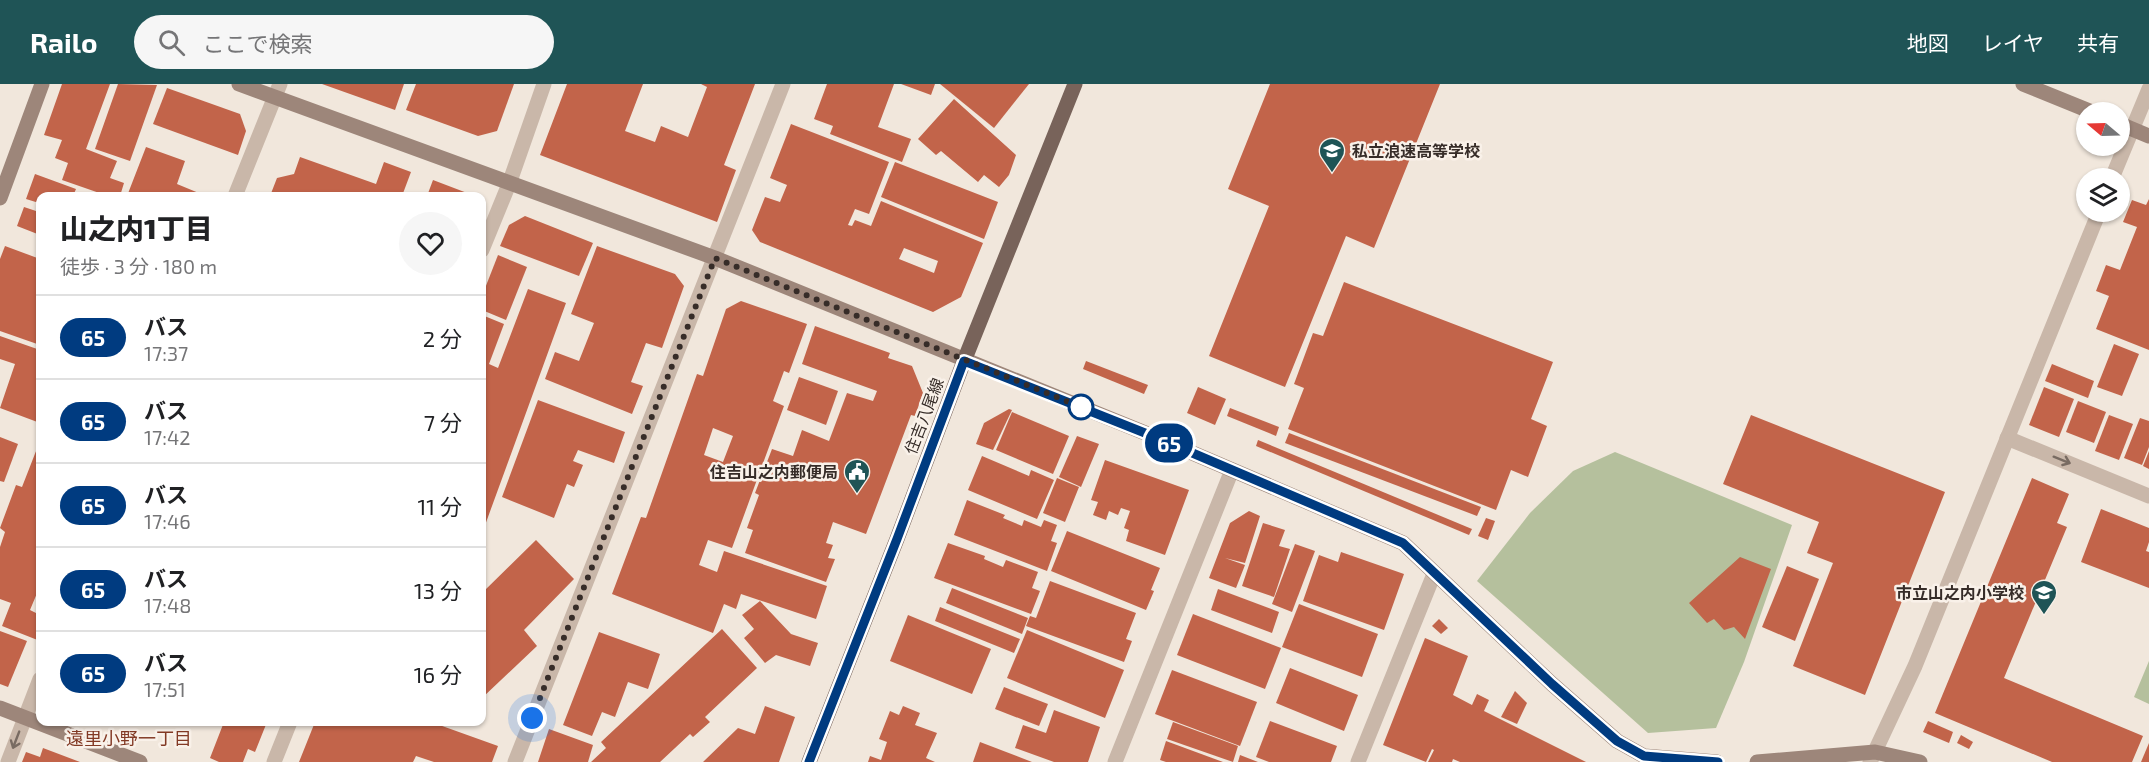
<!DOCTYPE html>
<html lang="ja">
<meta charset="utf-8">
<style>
body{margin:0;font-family:"Exo 2","Noto Sans JP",sans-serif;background:#f6f6f6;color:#202124;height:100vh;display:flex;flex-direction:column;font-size:22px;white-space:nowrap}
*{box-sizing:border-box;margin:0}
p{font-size:20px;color:#757577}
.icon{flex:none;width:33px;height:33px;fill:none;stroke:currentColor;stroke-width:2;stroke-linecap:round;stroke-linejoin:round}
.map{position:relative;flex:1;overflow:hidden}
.drawer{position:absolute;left:36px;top:108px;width:450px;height:534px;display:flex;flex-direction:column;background:#fff;border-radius:12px;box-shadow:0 2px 4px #0004}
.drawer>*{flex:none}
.badge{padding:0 12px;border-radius:20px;font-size:21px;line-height:39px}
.needle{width:39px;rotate:289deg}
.buttons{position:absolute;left:2076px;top:18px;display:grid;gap:12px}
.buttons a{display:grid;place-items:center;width:54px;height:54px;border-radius:50%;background:#fff;box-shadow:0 2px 4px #0004;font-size:30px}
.you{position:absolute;width:30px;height:30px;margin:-15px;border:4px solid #fff;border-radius:50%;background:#1a73e8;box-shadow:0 0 0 9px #1a73e833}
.map>.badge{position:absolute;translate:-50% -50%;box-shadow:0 0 0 3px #fff}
.round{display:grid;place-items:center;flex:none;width:63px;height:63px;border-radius:32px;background:#f6f6f6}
.overview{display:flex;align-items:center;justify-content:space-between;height:102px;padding:0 24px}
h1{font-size:28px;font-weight:800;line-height:45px}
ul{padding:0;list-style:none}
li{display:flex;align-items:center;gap:18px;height:84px;padding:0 24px;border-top:2px solid #e0e0e0}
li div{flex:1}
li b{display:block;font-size:22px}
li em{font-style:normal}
li .badge{min-width:66px;font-weight:700;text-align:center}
header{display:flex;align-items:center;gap:36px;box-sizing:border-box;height:84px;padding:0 30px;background:#1f5456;color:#fff}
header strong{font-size:28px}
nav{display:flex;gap:33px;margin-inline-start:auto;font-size:21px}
.search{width:420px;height:54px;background:#f6f6f6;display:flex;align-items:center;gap:15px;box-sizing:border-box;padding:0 21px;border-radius:33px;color:#757577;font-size:22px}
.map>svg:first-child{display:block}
</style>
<header>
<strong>Railo</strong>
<div class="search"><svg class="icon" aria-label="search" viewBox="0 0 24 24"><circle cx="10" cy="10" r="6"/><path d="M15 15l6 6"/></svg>ここで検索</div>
<nav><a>地図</a><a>レイヤ</a><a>共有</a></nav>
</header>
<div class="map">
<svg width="2149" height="678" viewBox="0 0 2149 678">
<rect width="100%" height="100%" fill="#f1e7dc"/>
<g fill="#b5c09d">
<path d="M1615,368L1792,441L1744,578L1716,644L1648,649L1477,497L1530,429L1573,387Z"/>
<path d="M2149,577V620L2134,613Z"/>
</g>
<g fill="#c2644a" fill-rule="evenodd">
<path d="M62,0H110L86,65L117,77L110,94L124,99L120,112H108L62,96L68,79L55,74L62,56L44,51Z"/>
<path d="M118,0L157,1L130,77L95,65Z"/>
<path d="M322,0H404L395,26Z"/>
<path d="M416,0H514L497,47L478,52L406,26Z"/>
<path d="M567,0H643L625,47L655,58L661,42L688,53L707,3L701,0H755L724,81L736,86L717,138L540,71Z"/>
<path d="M827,0H894L878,43L911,55L902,78L830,50L833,42L814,35Z"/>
<path d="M901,0H935L931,11Z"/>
<path d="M940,0H1029L994,44Z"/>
<path d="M1270,0H1440L1374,164L1346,152L1285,303L1209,272L1269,122L1228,105Z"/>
<path d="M167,4L240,30L246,47L238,71L153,40Z"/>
<path d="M954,15L1016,71L1009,91L999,103L984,91L978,98L941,67L936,71L918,55Z"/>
<path d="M791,40L889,78L869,130L855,125L848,141L852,142L855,136L871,142L881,117L983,159L961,213L933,228L760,158L752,146L765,113L780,118L787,101L770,94ZM904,164L938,177L934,189L899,175Z"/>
<path d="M146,63L185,77L177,100L206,112H127Z"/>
<path d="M300,73L376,100L384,78L411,88L402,112H270L277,94L294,90Z"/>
<path d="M895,78L998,118L984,155L881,113Z"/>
<path d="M35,90L76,105L73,112H40V151L17,142L24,123L36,127L39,119L26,115Z"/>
<path d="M433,96L475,112H427Z"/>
<path d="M2149,115V266L2096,245L2109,212L2096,207L2106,181L2120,186L2137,143L2123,138L2132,116L2146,121Z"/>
<path d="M525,132L593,159L579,192L500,162L509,141Z"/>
<path d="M5,162L40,175V261L0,247V175Z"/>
<path d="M597,162L675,190L684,202L662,264L646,259L631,298L643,302L632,330L545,295L555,268L579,277L594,239L571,230Z"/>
<path d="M498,171L527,183L506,236L482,226V212Z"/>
<path d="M1344,198L1553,278L1531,335L1547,342L1528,393L1511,386L1496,426L1288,345L1304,304L1294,300L1313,249L1323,252Z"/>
<path d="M528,205L566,219L484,444L482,443V231L504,240L489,280L498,284Z"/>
<path d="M741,217L807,240L789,289L784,287L773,317L784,322L732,464L708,456L699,481L717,488L724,467L827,502L816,535L741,510L736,525L724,520L713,549L612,510L641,433L646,434L697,290L703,292L726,225ZM713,344L733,352L723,378L704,371Z"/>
<path d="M815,242L890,269L888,274L912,282L923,309L915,332L911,331L866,450L833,438L826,459L833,461L828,474L835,475L826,498L745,469L753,446L747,444L759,411L755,409L772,365L793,372L802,346L829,357L847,309L873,317L877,307L802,280Z"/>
<path d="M0,252L40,266V339L0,324L15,280L0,275Z"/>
<path d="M2114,260L2139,270L2122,312L2097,303Z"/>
<path d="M1086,277L1148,301L1144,310L1083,285Z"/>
<path d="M2052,280L2094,297L2088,314L2045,297Z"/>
<path d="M799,293L838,307L826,341L787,326Z"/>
<path d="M1198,303L1226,315L1215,341L1187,329Z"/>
<path d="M2044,303L2074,315L2059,353L2029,341Z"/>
<path d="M538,316L625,348L614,379L578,366L573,377L583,381L574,403L567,400L554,434L502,413Z"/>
<path d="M2078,317L2106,328L2094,359L2066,348Z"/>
<path d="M1230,324L1279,343L1276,352L1227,332Z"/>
<path d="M1009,325L1012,326L993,366L976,360L984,339Z"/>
<path d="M1012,328L1069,352L1053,390L996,366Z"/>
<path d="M1751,331L1945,408L1865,611L1793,582L1833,479L1807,469L1819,438L1723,400Z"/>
<path d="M2109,331L2133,340L2119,376L2095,367Z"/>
<path d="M2140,334L2149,337V363L2142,381L2124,374Z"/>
<path d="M1289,349L1481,423L1477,432L1285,359Z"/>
<path d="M1077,352L1099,360L1081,403L1059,393Z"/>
<path d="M0,353L18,360L4,398L0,397Z"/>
<path d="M1258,356L1472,445L1469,451L1256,362Z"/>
<path d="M38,362L40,363V502L30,526L40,531V557L2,542L11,519L0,515V463L5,448L0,444L16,401L22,403Z"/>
<path d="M2149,367V385L2143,382Z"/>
<path d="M982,372L1029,392L1031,386L1054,396L1037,435L968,406Z"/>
<path d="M1105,376L1189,406L1165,471L1126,457L1129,446L1124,444L1130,427L1121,424L1118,431L1109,427L1106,436L1093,431L1098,418L1091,416Z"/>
<path d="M1057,394L1079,403L1065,438L1043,429Z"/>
<path d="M2032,394L2069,410L2057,439L2067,443L2004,594L2143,652L2132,678H2052L1935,629Z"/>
<path d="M967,416L1005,431L1003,434L1022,442L1024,436L1041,443L1044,436L1057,441L1051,457L1057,459L1047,487L954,451Z"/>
<path d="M2101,425L2149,444V458L2146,467L2149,468V504L2081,478Z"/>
<path d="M1249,427L1260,432L1245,479L1225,474L1245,481L1236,504L1209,494L1230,439Z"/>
<path d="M1486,434L1495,437L1488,456L1478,452Z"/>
<path d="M1263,439L1285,446L1279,462L1290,465L1274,513L1242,502Z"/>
<path d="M1067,447L1160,484L1151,506L1154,507L1146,526L1051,487Z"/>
<path d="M536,456L574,495L524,546L537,562L482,614V509Z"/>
<path d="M948,459L985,472L984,475L1003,483L1006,476L1038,488L1032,504L1040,507L1031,530L934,494Z"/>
<path d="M1295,460L1315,467L1292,528L1272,520Z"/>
<path d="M1341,468L1404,490L1384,546L1303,517L1319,471L1338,478Z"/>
<path d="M1740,473L1771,485L1745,555L1734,543L1724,546L1714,535L1707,539L1689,519Z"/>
<path d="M1787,482L1819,495L1795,557L1762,543Z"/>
<path d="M1050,497L1136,529L1126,555L1132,557L1124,578L1026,542L1030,532L1036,534Z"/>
<path d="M952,504L1028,534L1022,550L946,519Z"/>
<path d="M1218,505L1279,528L1272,549L1211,526Z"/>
<path d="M760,517L791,550L818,559L810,582L776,571L765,579L744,554L754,545L742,531Z"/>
<path d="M1299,520L1378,550L1362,593L1282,563Z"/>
<path d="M940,523L1020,555L1014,569L935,537Z"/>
<path d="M1193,530L1281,564L1265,605L1177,571Z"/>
<path d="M908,531L991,565L972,610L890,577Z"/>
<path d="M1439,535L1448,544L1441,550L1432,542Z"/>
<path d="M722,545L757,584L705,633L710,638L693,653L690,650L660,678H591L606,664L601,658Z"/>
<path d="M1027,546L1124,586L1105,634L1007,594Z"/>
<path d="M0,547L27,557L8,603L0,600Z"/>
<path d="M599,548L660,570L648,605L628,598L615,633L602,628L592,652L563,641Z"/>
<path d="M1425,554L1468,572L1453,611L1472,621L1477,610L1489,616L1484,627L1586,678H1460L1453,675L1452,678H1428L1434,666L1432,665L1426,678L1383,661Z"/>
<path d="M1290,584L1358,611L1344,647L1276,619Z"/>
<path d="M1172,586L1257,618L1240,662L1155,630Z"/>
<path d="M1004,603L1048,620L1039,642L995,625Z"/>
<path d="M1515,607L1527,619L1517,640L1501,633Z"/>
<path d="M765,622L795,633L779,678H703L738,644L755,650Z"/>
<path d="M903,622L920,629L915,641L937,649L926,674L935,678H868L870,672L881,676L887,658L879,655L890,627L899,631Z"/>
<path d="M1054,626L1100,643L1088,678H1054L1015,664L1023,641L1046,649Z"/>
<path d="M1270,637L1337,662L1331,678H1269L1256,673Z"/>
<path d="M1928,637L1953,648L1949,659L1923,648Z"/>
<path d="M94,638H109L107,642Z"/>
<path d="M224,638H267L255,668L248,665L243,678H219L210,674Z"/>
<path d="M315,638H431L498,662L492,678H434L416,672L413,678H299Z"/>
<path d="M1173,638L1238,662L1233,678L1167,655Z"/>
<path d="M549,645L593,661L588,678H538Z"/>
<path d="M1961,651L1973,658L1969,665L1957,659Z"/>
<path d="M1166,657L1223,678H1166L1160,676Z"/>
<path d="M980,658L1032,678H973Z"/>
<path d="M2149,659V678H2141Z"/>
<path d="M43,664L80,678H22L26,668L40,673Z"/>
<path d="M1240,671L1258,678H1238Z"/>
</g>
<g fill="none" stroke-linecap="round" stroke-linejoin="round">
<g stroke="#c9b7a9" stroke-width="15">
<path d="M2112,94L2149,5"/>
<path d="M235,112L280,0"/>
<path d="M482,166L509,100L544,0"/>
<path d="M2007,354L2149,412"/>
<path d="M8,678L40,595"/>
<path d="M274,678L290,638"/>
<path d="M515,678L783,0"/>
<path d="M1115,678L1232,386"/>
<path d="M1358,678L1434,490"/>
<path d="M1870,678L1915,582L2099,128"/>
</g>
<g stroke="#9d867a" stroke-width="15">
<path d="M239,0L715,174L1155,353L1403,459L1552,600L1617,657L1644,672L1717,678"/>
<path d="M2023,0L2092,28"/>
<path d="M2120,40L2149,52"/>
<path d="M0,114L42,0"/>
<path d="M0,624L140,678"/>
<path d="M1757,678L1875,668L1920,678"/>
</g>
<path stroke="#78635a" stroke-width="15" d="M809,678L897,455L964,277L1075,0"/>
</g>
<defs><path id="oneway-shaft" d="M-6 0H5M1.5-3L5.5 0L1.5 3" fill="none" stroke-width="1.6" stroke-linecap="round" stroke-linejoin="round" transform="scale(1.5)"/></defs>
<g stroke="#786b62">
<use href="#oneway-shaft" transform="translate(2062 376) rotate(22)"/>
<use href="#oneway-shaft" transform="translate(16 656) rotate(111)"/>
</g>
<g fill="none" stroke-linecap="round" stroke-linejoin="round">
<defs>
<path id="line" d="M809,678L897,455L964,277L1155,353L1403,459L1552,600L1617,657L1644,672L1718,678"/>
</defs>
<use href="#line" stroke="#fff" stroke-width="14"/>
<use href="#line" stroke="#003b80" stroke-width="9"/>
<path stroke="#362c28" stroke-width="6" stroke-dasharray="0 10.8" d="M532,634L715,174L1081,323"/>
</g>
<defs>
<symbol id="school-pin" viewBox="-11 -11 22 30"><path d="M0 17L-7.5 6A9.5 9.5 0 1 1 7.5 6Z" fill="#1f5456" stroke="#f9f1e9"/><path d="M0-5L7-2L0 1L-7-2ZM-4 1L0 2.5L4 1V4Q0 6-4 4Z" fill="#fff"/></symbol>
<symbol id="civic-pin" viewBox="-11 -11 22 30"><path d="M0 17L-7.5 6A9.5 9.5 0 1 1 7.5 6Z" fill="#1f5456" stroke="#f9f1e9"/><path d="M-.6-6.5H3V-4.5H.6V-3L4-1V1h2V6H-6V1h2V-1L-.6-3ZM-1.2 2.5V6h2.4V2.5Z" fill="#fff"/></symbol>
</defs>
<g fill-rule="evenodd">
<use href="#school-pin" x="1317" y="52" width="30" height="40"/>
<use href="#civic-pin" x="842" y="373" width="30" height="40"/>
<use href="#school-pin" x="2029" y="494" width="30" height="40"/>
</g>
<circle fill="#fff" stroke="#003b80" stroke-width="3" cx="1081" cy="323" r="12"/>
<g text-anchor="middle" stroke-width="5" stroke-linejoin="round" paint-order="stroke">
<g font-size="16" font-weight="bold" fill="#362c28" stroke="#f9f1e9" text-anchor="end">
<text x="1352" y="73" text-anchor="start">私立浪速高等学校</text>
<text x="838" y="394">住吉山之内郵便局</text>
<text x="2024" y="515">市立山之内小学校</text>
</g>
<g font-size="16" fill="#362c28" stroke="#f9f1e9">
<text transform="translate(924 332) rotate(-69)" y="6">住吉八尾線</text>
</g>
<g font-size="18" fill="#823924" stroke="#f9f1e9">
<text x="129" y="661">遠里小野一丁目</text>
</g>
</g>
</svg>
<div class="buttons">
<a><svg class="needle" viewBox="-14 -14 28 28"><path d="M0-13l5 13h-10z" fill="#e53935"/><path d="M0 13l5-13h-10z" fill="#757577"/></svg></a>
<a><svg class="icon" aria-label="layers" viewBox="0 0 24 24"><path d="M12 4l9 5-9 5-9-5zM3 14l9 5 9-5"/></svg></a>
</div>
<div class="you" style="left:532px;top:634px"></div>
<b class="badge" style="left:1169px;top:359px;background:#003b80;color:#fff">65</b>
<section class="drawer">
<div class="overview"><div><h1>山之内1丁目</h1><p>徒歩 · 3 分 · 180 m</p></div><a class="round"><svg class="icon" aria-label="heart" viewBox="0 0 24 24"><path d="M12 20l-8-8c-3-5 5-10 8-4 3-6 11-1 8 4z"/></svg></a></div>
<ul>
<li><span class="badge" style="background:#003b80;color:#fff">65</span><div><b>バス</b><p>17:37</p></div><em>2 分</em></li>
<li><span class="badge" style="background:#003b80;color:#fff">65</span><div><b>バス</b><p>17:42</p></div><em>7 分</em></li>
<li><span class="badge" style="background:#003b80;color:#fff">65</span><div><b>バス</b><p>17:46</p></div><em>11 分</em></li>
<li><span class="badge" style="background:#003b80;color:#fff">65</span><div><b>バス</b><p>17:48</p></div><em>13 分</em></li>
<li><span class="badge" style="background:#003b80;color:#fff">65</span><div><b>バス</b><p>17:51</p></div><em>16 分</em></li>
</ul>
</section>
</div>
